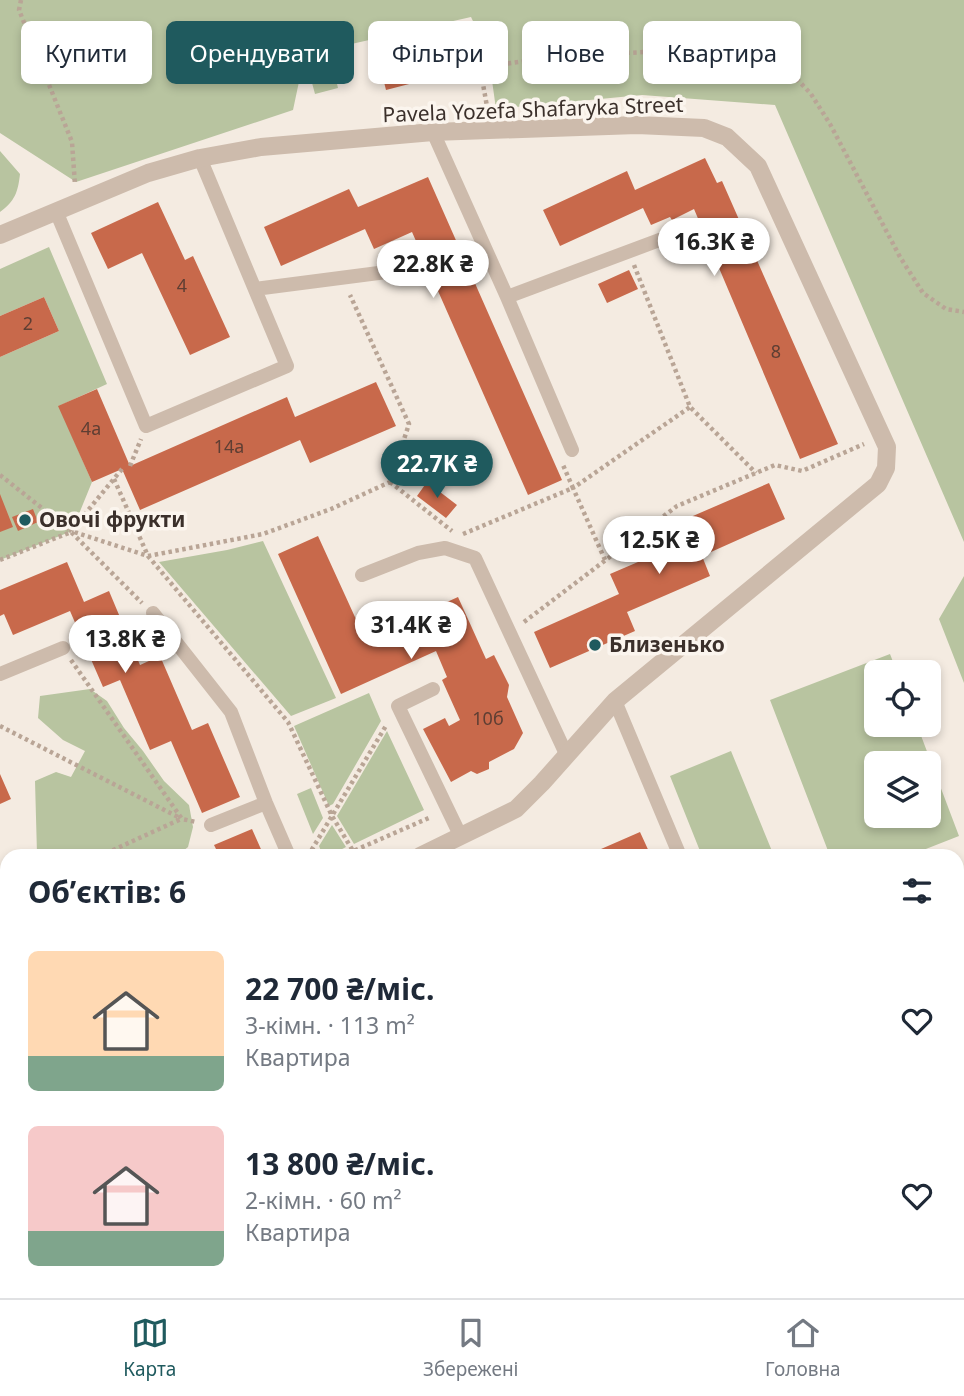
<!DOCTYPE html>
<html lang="uk">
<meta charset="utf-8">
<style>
body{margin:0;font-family:"Noto Sans",sans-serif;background:#f2f2f3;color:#1f2937;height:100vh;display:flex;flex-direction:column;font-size:26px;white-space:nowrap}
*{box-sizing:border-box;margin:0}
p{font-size:23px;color:#747a83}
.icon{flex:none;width:38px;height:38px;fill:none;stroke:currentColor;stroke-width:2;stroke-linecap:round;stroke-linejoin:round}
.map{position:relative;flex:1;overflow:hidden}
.panel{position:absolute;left:0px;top:849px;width:964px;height:450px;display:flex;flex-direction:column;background:#fff;border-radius:21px 21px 0 0;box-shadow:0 4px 10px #0003}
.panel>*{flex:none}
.hud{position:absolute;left:21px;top:21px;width:922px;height:63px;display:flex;gap:14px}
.tools{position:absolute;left:864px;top:660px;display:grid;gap:14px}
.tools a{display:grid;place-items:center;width:77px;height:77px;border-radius:10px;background:#fff;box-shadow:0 4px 10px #0003;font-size:35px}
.price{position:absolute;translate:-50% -60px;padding:0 16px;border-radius:24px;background:#fff;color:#222;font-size:23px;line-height:46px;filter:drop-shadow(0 2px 4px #0008)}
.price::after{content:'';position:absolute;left:50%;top:42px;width:21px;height:16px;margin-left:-10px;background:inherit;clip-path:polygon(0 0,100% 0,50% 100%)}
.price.on{background:#1f5a5e;color:#fff}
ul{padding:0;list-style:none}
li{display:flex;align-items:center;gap:21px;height:175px;padding:0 28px}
li span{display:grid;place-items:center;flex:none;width:196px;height:140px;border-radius:10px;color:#555}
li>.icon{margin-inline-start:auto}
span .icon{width:84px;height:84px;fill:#fffc;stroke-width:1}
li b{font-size:30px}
h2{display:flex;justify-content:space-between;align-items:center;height:84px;padding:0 28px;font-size:30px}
.pill{padding:0 24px;border-radius:10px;background:#fff;box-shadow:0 4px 10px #0003;font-size:24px;line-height:63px}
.pill.on{background:#1f5a5e;color:#fff}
.menu{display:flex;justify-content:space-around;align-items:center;height:98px;border-top:2px solid #e0e1e3;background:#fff;font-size:19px;color:#747a83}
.menu a{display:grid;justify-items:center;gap:4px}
.menu .on{color:#1f5a5e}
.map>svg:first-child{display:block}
.green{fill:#b8c4a0;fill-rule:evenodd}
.building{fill:#c8694b}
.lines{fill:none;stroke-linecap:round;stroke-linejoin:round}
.path{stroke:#b9a596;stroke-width:4.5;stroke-dasharray:3.5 3.5;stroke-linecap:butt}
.lane{stroke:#cdbbac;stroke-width:14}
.street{stroke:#cdbbac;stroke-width:18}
.poi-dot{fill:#1f5a5e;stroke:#fbf5ee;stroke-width:2.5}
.labels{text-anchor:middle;stroke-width:7;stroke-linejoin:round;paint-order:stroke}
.number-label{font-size:18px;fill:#5e3e33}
.street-label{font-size:21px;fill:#3b302b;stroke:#fbf5ee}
.poi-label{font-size:21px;font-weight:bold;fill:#3b302b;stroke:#fbf5ee;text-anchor:start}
</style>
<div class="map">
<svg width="964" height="1298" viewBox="0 0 964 1298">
<rect width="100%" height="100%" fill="#f4ebe1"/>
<path class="green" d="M0 0H964V542L775 105 642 95 496 109 488 52 471 17 347 45 304 58 293 110 76 182 0 133Z
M332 63 338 88 315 94 308 68Z
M0 151 20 174C18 192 15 201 0 212Z
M49 247 107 384 59 406 92 482 72 531 0 560V357L59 331 44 297 0 316V269Z
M263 541 336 698 291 716 159 562 227 550Z
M964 576V683L939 619Z
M890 654 897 672H877V724L917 725 959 836 908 856H830L770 700ZM877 763H929V816H877Z
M90 689 107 701 124 728 143 751 164 781 189 805 193 827 188 847 177 856H32L37 854 35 781 56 772 71 777 85 751 63 740 38 718 40 696Z
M369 693 381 721 333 804 329 806 294 726Z
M387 731 424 810 354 844 337 816Z
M731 751 774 856H702L670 776Z
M311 788 323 818 313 834 297 794Z
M332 825 346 847 329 856H323L319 846Z
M964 944V1298H380L388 1292H957V947Z
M0 1115 7 1118V1292H77L76 1298H0Z
M113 1292H194L197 1298H114Z"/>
<path class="building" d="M459 25 471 68 386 90 375 46Z
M705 158 717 183 722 181 838 444 800 459 694 209 672 220 670 217 651 225 643 208 560 246 543 210 627 171 635 190Z
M428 177 562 480 528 495 412 232 374 249 365 229 281 266 264 227 349 189 358 207Z
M158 202 185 260 193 256 230 337 190 355 142 253 108 269 91 233Z
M629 270 638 289 607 303 598 284Z
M44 297 59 331 0 357V316Z
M376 382 396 426 310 463 300 440 140 510 122 469 92 482 58 406 97 389 130 466 287 397 295 417Z
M427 482 457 505 446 518 417 496Z
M769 483 785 519 702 556 710 576 627 612 635 631 550 668 534 632 619 594 610 574 694 538 686 519Z
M0 494 13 527 0 532Z
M33 509 38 522 18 531 12 517Z
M318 536 365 639 458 597 486 659 494 655 509 685 507 697 523 733 514 749 489 762V769L477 774 471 771 451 782 423 729 445 718 449 726 460 720 442 680 447 677 436 651 341 694 278 554Z
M67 562 84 602 109 591 140 665 160 656 192 730 208 723 240 797 202 813 171 741 150 750 120 680 103 687 70 611 13 635 4 614 0 616V590Z
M0 774 11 799 0 804Z
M252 829 264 856H212L218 853 214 845Z
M640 832 651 856H585Z
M7 923V969L0 972V926Z
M303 1292H328L313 1298H306Z"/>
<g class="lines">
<path class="path" d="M21 0 19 10 72 142 75 185
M476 45 488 112
M480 67 565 56 646 52 697 55 772 65 795 77 811 94 830 124 900 257 923 293 946 309 964 312
M634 265 690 407 756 473
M130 466 141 439
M122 469 71 531 148 556 288 722 332 816 356 856
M0 475 71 531
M114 479 148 556 263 534 331 509 390 482 409 424 350 295
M390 482 452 531
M463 534 573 488 563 465
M0 560 71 532 142 603
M605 560 573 488 690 407
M524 622 677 506 775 465 802 471 864 444
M71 660 182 819 196 822
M0 726 180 818
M100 856 181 819
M308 856 387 724
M342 856 431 817
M0 900 7 897
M0 1193 3 1196 7 1194
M179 1292 182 1298
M665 1292 673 1298
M358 1298 373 1292
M382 1298 385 1292"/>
<path class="lane" d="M433 132 507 297 572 450
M56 211 146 426 287 366 200 158
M255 289 394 271
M507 297 678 233
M362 575 418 553 445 548 475 558 567 756
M153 613 231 712 266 803 289 856
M0 674 63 648
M433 689 398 706 461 837
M615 701 680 856
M211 825 266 803
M0 1032 7 1030
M0 1070 7 1081"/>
<path class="street" d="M0 235 148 173 200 158 261 147 433 132 637 125 704 128 727 137 758 166 887 447 886 468 878 484 615 701 542 783 516 809 420 856
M957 1211 964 1204
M97 1292V1298
M815 1298 838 1292"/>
</g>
<g class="poi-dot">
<circle cx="25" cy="520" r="7"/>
<circle cx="595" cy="645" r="7"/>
</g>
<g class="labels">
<g class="number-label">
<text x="182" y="292">4</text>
<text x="28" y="330">2</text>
<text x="776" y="358">8</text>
<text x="91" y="435">4а</text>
<text x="229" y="453">14а</text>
<text x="488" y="725">10б</text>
</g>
<g class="street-label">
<text transform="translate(533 110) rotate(-2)" y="7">Pavela Yozefa Shafaryka Street</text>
</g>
<g class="poi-label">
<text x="39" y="527">Овочі фрукти</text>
<text x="609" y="652">Близенько</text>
</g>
</g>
</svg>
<div class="tools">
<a><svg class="icon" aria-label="locate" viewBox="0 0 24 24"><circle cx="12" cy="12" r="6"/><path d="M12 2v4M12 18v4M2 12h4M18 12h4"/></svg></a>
<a><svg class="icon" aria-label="layers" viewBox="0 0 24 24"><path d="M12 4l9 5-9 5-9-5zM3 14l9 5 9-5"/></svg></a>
</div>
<b class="price" style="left:714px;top:278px">16.3K ₴</b>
<b class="price" style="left:433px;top:300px">22.8K ₴</b>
<b class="price on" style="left:437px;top:500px">22.7K ₴</b>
<b class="price" style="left:659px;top:576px">12.5K ₴</b>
<b class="price" style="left:411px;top:661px">31.4K ₴</b>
<b class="price" style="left:125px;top:675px">13.8K ₴</b>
<div class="hud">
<a class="pill">Купити</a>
<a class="pill on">Орендувати</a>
<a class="pill">Фільтри</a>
<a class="pill">Нове</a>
<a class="pill">Квартира</a>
</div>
<section class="panel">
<h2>Об’єктів: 6<svg class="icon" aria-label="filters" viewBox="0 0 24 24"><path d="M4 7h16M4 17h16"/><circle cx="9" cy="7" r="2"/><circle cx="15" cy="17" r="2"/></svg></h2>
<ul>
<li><span style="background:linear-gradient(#ffd9b3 75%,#7fa58c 0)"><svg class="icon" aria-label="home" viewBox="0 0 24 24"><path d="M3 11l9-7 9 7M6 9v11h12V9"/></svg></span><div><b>22 700 ₴/міс.</b><p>3-кімн. · 113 m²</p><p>Квартира</p></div><svg class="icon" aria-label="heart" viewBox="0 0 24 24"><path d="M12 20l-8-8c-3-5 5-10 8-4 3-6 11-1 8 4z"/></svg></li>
<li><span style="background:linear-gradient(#f6c9c9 75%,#7fa58c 0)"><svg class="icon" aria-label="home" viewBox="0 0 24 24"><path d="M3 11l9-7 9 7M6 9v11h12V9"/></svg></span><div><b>13 800 ₴/міс.</b><p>2-кімн. · 60 m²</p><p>Квартира</p></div><svg class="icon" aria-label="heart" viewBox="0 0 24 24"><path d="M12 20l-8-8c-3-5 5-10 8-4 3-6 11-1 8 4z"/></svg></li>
</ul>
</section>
</div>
<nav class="menu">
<a class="on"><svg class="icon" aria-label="map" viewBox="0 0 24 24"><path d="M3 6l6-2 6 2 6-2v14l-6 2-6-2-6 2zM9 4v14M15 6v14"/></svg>Карта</a>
<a><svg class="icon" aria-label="saved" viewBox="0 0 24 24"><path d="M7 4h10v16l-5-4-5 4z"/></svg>Збережені</a>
<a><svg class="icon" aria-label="home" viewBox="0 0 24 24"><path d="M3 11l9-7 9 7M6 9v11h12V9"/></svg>Головна</a>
</nav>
